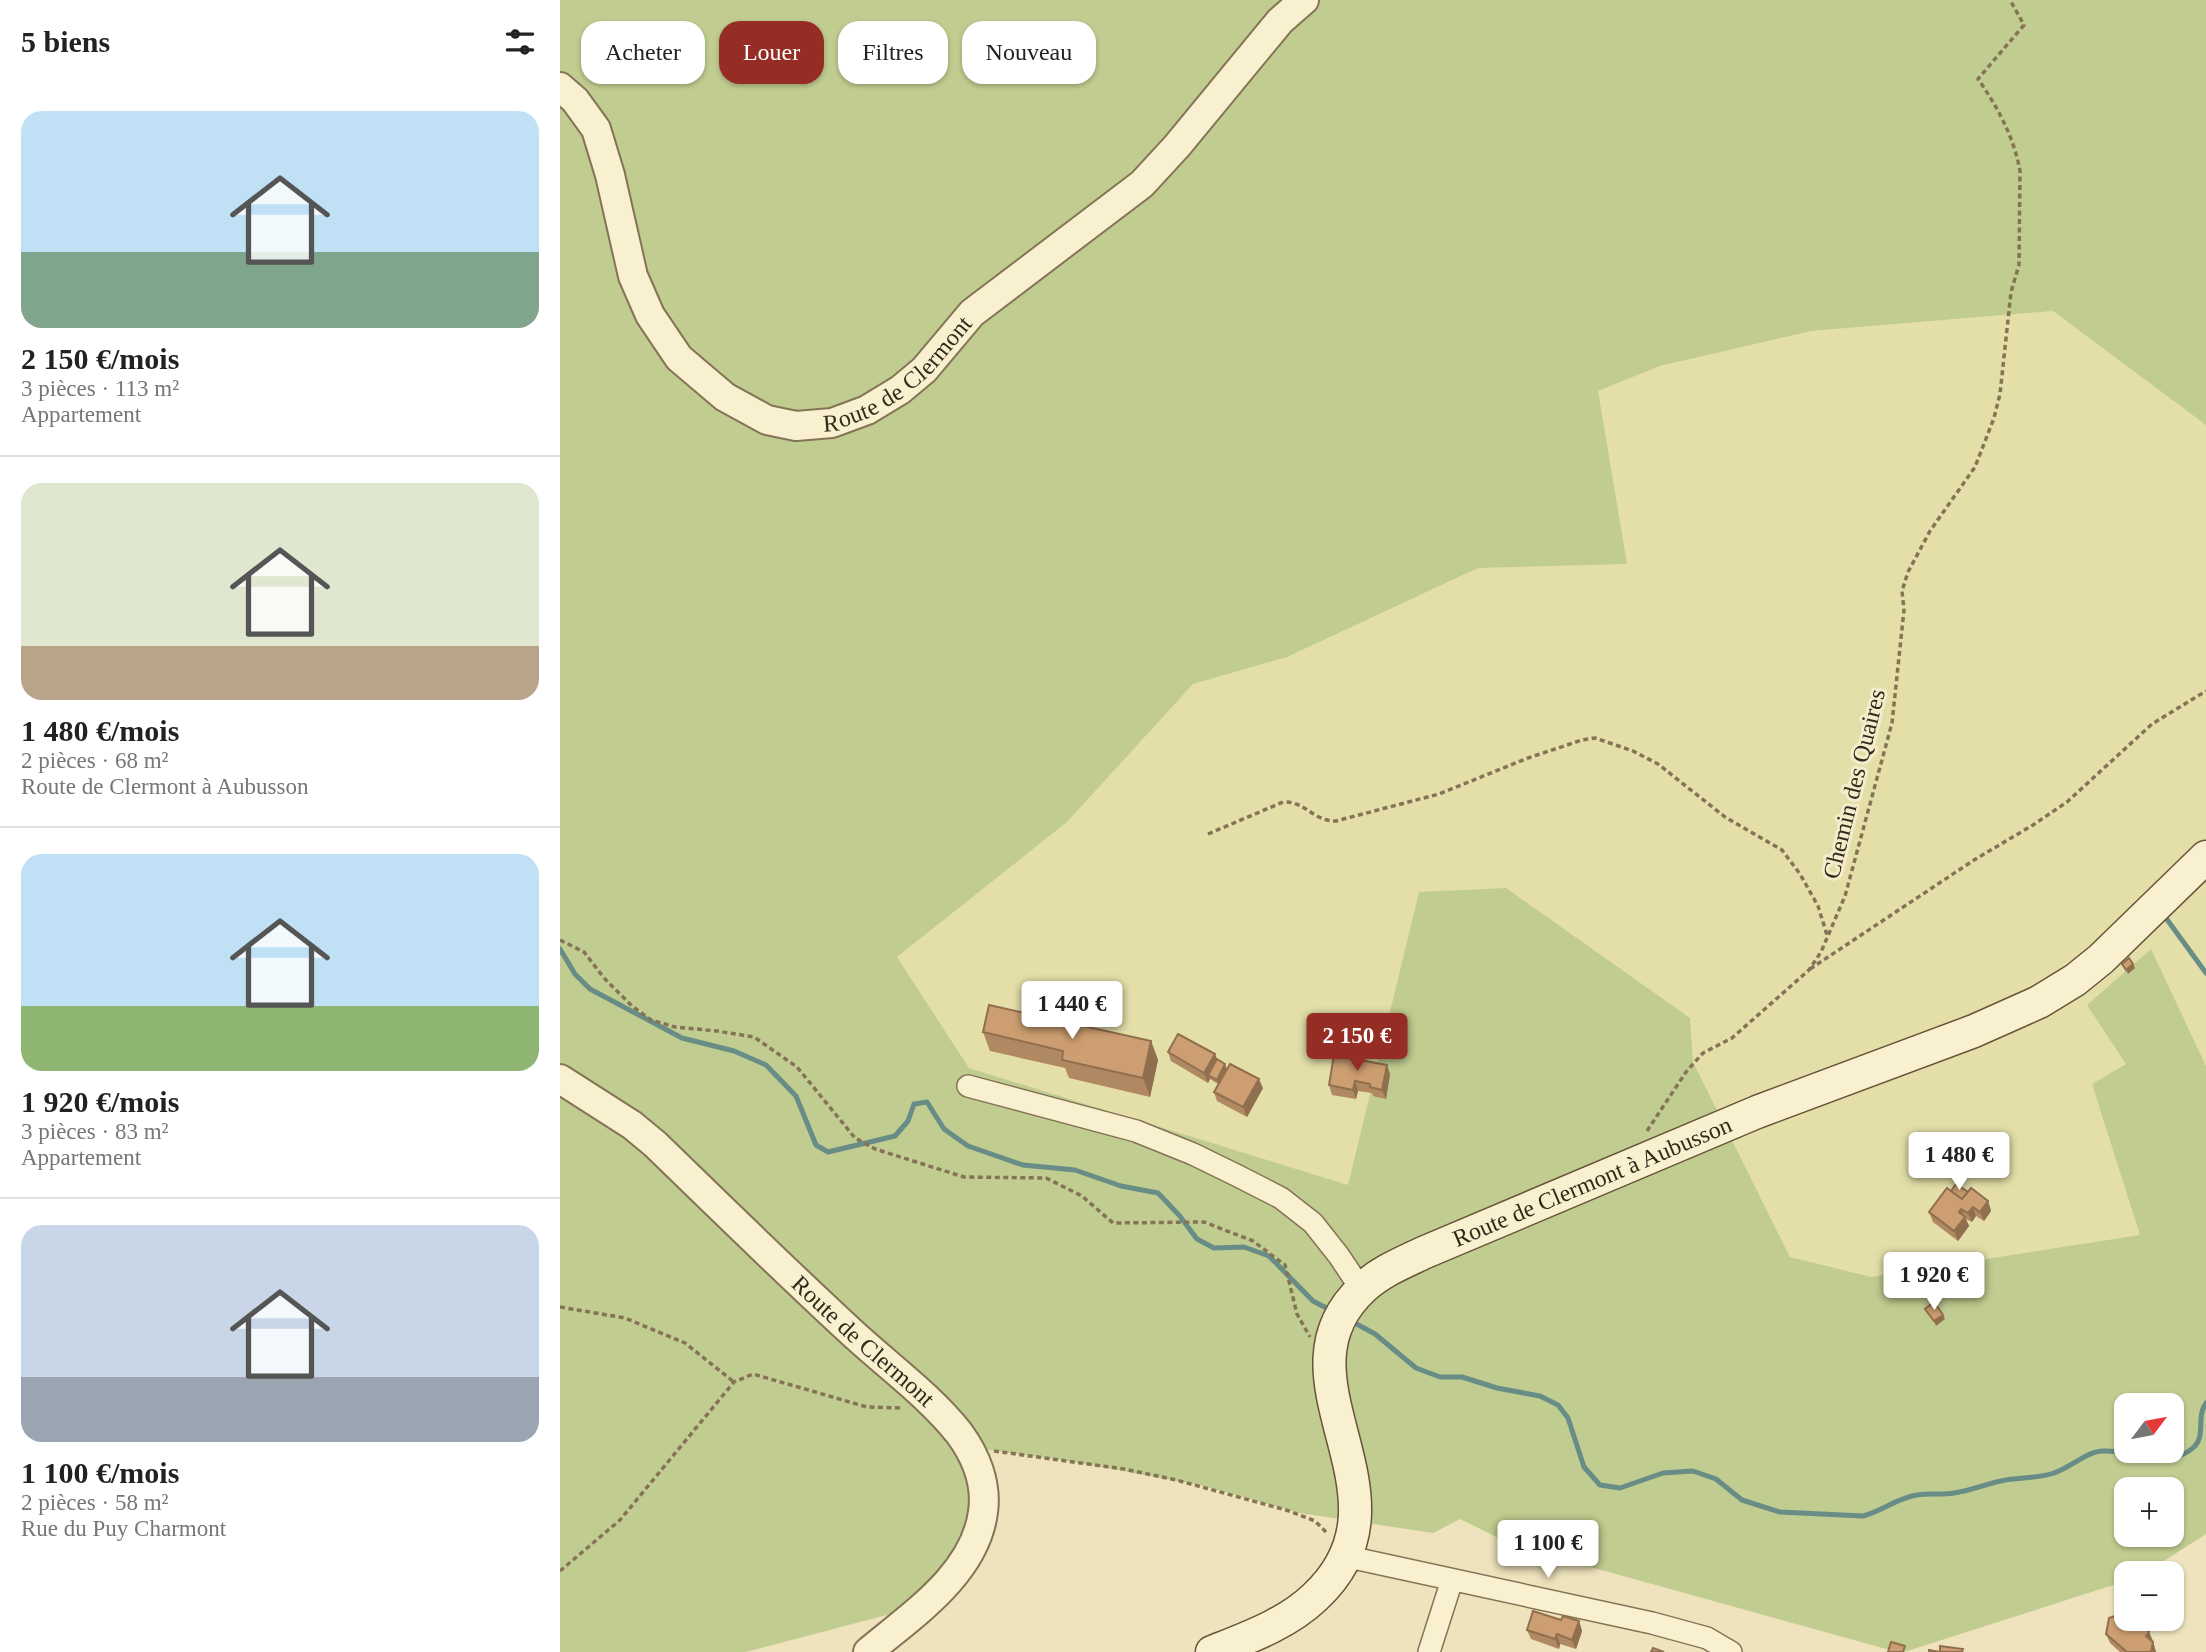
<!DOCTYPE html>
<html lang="fr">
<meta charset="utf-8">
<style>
body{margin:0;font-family:Georgia,serif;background:#f6f6f6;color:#222;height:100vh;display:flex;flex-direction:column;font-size:26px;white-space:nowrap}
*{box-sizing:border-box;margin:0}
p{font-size:23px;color:#767676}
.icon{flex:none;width:38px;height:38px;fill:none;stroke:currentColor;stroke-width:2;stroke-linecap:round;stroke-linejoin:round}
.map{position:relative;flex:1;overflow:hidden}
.panel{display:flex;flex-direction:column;background:#fff;width:560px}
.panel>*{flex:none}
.banner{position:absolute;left:21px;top:21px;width:665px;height:63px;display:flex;gap:14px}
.needle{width:46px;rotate:58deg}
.buttons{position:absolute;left:1554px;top:1393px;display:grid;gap:14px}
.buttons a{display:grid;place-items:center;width:70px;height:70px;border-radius:14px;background:#fff;box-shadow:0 2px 5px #0004;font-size:35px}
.price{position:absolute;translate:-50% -60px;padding:0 16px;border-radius:7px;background:#fff;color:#222;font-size:23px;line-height:46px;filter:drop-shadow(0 2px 4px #0008)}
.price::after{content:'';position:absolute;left:50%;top:42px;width:21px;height:16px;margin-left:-10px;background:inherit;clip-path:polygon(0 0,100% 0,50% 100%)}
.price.selected{background:#952d25;color:#fff}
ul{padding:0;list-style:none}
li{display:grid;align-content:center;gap:14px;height:371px;padding:0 21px}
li+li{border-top:2px solid #e0e0e0}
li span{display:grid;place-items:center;height:217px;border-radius:21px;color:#555}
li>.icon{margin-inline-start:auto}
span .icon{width:126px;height:126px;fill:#fffc;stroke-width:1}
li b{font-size:30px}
h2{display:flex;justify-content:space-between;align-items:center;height:84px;padding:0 21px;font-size:30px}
.pill{padding:0 24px;border-radius:21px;background:#fff;box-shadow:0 2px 5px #0004;font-size:24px;line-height:63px}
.pill.selected{background:#952d25;color:#fff}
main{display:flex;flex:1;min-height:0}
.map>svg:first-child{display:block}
.farmland{fill:#e4dfa9}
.green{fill:#c0cc90;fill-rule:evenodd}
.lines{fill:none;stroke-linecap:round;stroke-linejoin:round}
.stream{stroke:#688c86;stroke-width:5}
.minor-casing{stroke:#857356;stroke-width:24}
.tertiary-casing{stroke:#857356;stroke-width:32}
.secondary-casing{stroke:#675439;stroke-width:35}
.path{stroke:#857356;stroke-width:3.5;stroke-dasharray:5 3.5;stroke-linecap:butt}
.minor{stroke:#f9f0cf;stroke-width:21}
.tertiary{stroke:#f9f0cf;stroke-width:28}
.secondary{stroke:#f9f0cf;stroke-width:32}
.wall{fill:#b08861}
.shaded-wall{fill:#906f4f}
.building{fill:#cd9e71;stroke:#906f4f;stroke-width:2}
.labels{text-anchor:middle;stroke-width:6;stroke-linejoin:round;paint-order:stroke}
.street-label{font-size:24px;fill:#34291b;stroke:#f5eccc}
</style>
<main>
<section class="panel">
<h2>5 biens<svg class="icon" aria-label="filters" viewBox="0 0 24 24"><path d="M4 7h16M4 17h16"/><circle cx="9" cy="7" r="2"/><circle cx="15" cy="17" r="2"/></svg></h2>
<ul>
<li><span style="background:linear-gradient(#bfe0f5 65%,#7fa58c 0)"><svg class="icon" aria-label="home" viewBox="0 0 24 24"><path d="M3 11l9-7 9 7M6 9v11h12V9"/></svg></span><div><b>2 150 €/mois</b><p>3 pièces · 113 m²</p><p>Appartement</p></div></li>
<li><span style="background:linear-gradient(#dfe7d0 75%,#b9a48a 0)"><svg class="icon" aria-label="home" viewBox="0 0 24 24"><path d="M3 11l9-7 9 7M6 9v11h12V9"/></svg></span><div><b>1 480 €/mois</b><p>2 pièces · 68 m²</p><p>Route de Clermont à Aubusson</p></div></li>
<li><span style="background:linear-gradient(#bfe0f5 70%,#8fb573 0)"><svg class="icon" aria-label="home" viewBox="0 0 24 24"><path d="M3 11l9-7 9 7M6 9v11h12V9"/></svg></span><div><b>1 920 €/mois</b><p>3 pièces · 83 m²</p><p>Appartement</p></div></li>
<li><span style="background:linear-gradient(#c9d6e8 70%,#9aa5b1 0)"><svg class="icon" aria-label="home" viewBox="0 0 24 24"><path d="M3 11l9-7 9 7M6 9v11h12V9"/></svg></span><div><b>1 100 €/mois</b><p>2 pièces · 58 m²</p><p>Rue du Puy Charmont</p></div></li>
</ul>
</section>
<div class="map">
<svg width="1646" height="1652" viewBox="0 0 1646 1652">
<rect width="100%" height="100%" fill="#eee3bc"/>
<path class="farmland" d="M1493 311 1646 425V1066L1591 949 1566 1064 1532 1084 1581 1235 1311 1277 1230 1258 1133 1062 1130 1017 859 892 788 1185 409 1068 337 957 507 822 633 684 727 657 918 568 1067 564 1037 391 1100 366 1251 331Z"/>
<path class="green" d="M0 0H1646V425L1493 311 1251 331 1100 366 1038 391 1067 564 918 568 727 657 633 684 507 822 337 957 409 1068 788 1185 859 892 946 888 1130 1018 1133 1062 1230 1257 1311 1277 1580 1235 1532 1084 1566 1064 1527 1005 1591 949 1646 1066V1534L1585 1573H1566V1581L1344 1652H1337L955 1546 900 1519 873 1533 740 1513 644 1486 508 1461 407 1447 425 1512 357 1607 186 1652H0ZM1566 1405H1612V1451H1566ZM1566 1489H1612V1535H1566Z"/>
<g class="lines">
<path class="stream" d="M1603 914 1646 973
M0 949 15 974 30 989 122 1038 174 1051 206 1065 236 1096 256 1145 268 1152 335 1136 348 1121 354 1104 367 1102 384 1129 408 1146 463 1165 515 1170 561 1186 598 1193 619 1215 637 1239 654 1248 684 1247 709 1256 753 1301 772 1311
M793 1322 815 1334 856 1368 880 1377H902L937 1388 980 1396 998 1405 1008 1418 1024 1467 1040 1485 1060 1488 1103 1473 1133 1471 1156 1479 1182 1500 1220 1512 1303 1516C1322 1511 1337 1498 1357 1495 1369 1493 1382 1495 1394 1493 1411 1491 1425 1484 1441 1481 1458 1477 1477 1479 1494 1473 1510 1468 1526 1452 1542 1451 1573 1449 1608 1471 1634 1447 1646 1436 1636 1416 1646 1403"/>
<defs>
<path id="minor" d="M408 1086 576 1131 633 1154 678 1176 721 1198 753 1223 779 1256 801 1289
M784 1556 1092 1623 1147 1638 1171 1652
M869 1652 892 1580"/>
<g id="tertiary">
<path id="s1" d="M0 87 15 100 36 129 50 175 73 276 90 315 119 358 165 397 207 420 236 426 272 423 307 410 340 390 364 370 412 313 582 184 617 146 720 21 744 0"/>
<path id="s2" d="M0 1079 72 1125 95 1144C159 1206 222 1268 287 1328 324 1363 368 1394 399 1433 416 1456 427 1484 423 1512 415 1574 352 1615 308 1652"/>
</g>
<g id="secondary">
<path id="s3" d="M652 1652C687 1638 727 1624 755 1597 864 1496 705 1379 803 1288 820 1272 842 1263 863 1253L1197 1112 1414 1031 1479 1002 1515 980 1541 959 1646 857"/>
</g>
</defs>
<use href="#minor" class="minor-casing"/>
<use href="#tertiary" class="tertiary-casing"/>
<use href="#secondary" class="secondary-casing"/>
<path class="path" d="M648 834 723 802C746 801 752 821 776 821L879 794 968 758 1022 740 1035 738 1073 751 1098 764 1165 817 1222 850 1240 874 1258 906 1267 935
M0 940 24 952 44 978 72 1006 91 1020 115 1027 157 1031 194 1037 237 1067 295 1138 315 1149 404 1177 486 1178 522 1196 553 1223 644 1222 693 1241 725 1265 737 1314 750 1337
M1250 969 1414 860 1473 825 1507 802 1592 724 1646 691
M1087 1131 1126 1072 1143 1053 1172 1038 1249 970 1261 952 1285 896 1332 723 1344 610 1342 591 1348 572 1370 531 1415 467 1434 418 1440 394 1451 292 1459 265 1460 171C1454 137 1437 106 1418 79L1464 25 1450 0
M0 1307 65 1318 125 1343 174 1382
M434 1451 564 1469 616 1480 726 1510 755 1521 766 1532
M0 1571 60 1520 174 1382 193 1374 307 1407 343 1408"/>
<use href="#minor" class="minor"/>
<use href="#tertiary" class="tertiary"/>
<use href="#secondary" class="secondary"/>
</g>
<path class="wall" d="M423 1032 591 1041 598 1060 590 1097 509 1078 505 1068 430 1051Z
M608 1052 655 1054 657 1059 658 1084 650 1079 648 1083 611 1061Z
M830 1074 826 1099 813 1096 812 1093 798 1091 796 1099 772 1095 769 1085Z
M703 1088 687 1117 657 1101 654 1092Z
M1391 1191 1408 1192 1428 1201 1431 1211 1424 1221 1416 1216 1412 1222 1406 1219 1409 1226 1398 1241 1373 1222 1369 1212Z
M1001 1620 1019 1621 1022 1631 1016 1649 1000 1644 999 1649 971 1639 967 1630Z
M1546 1634 1593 1641 1596 1652H1560L1550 1643Z"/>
<path class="shaded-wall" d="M1573 964 1575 968 1568 974 1566 970Z
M591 1041 598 1060 590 1097 583 1078Z
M655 1054 658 1063 648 1075 650 1079 648 1083 644 1073Z
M665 1064 667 1069 658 1084 657 1080Z
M827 1065 830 1074 826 1099 822 1090Z
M699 1079 703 1088 687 1117 683 1107Z
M795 1081 798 1091 796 1099 793 1090Z
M1428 1201 1431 1211 1424 1221 1420 1212Z
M1413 1207 1416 1216 1412 1222 1408 1213Z
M1401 1209 1409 1226 1398 1241 1394 1231 1399 1212Z
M1383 1315 1385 1319 1376 1326 1374 1321Z
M1019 1621 1022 1631 1016 1649 1012 1640Z
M1589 1632 1593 1641 1589 1645 1586 1636Z
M997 1634 1000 1644 999 1649 995 1639Z
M1593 1642 1596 1652H1591Z"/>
<path class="building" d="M1569 958 1573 964 1566 970 1562 964Z
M429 1005 591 1041 583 1078 502 1060 503 1051 423 1032Z
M618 1034 655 1054 644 1073 608 1052Z
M774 1055 827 1065 822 1090 810 1087V1084L795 1081 793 1090 769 1085Z
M657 1059 665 1064 657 1080 648 1075Z
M670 1064 699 1079 683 1107 654 1092Z
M1396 1184 1408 1192 1402 1199 1391 1191Z
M1387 1188 1402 1199 1411 1188 1428 1201 1420 1212 1413 1207 1408 1213 1401 1209 1399 1212 1405 1217 1394 1231 1369 1212Z
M1374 1302 1383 1315 1374 1321 1365 1309Z
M973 1611 1001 1620 1003 1616 1019 1621 1012 1640 997 1634 995 1639 967 1630Z
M1561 1614 1566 1619H1574L1589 1632 1586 1636 1593 1642 1591 1652H1567L1546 1634 1549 1618Z
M1331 1642 1345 1646 1343 1652H1328Z
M1380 1646 1403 1649 1402 1652H1369V1650L1380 1652Z
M1093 1648 1104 1652H1091Z"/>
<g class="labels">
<g class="street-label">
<text dy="8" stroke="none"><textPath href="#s1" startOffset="558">Route de Clermont</textPath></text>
<text transform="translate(1294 784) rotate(-76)" y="8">Chemin des Quaires</text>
<text dy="8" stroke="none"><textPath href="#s3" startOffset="704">Route de Clermont à Aubusson</textPath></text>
<text dy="8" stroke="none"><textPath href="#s2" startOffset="402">Route de Clermont</textPath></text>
</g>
</g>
</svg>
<div class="buttons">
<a><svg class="needle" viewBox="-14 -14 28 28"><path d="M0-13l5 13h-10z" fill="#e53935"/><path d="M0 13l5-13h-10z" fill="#767676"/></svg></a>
<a>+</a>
<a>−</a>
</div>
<b class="price" style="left:512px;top:1041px">1 440 €</b>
<b class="price selected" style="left:797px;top:1073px">2 150 €</b>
<b class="price" style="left:1399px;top:1192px">1 480 €</b>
<b class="price" style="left:1374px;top:1312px">1 920 €</b>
<b class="price" style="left:988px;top:1580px">1 100 €</b>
<div class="banner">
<a class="pill">Acheter</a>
<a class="pill selected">Louer</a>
<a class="pill">Filtres</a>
<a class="pill">Nouveau</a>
</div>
</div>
</main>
